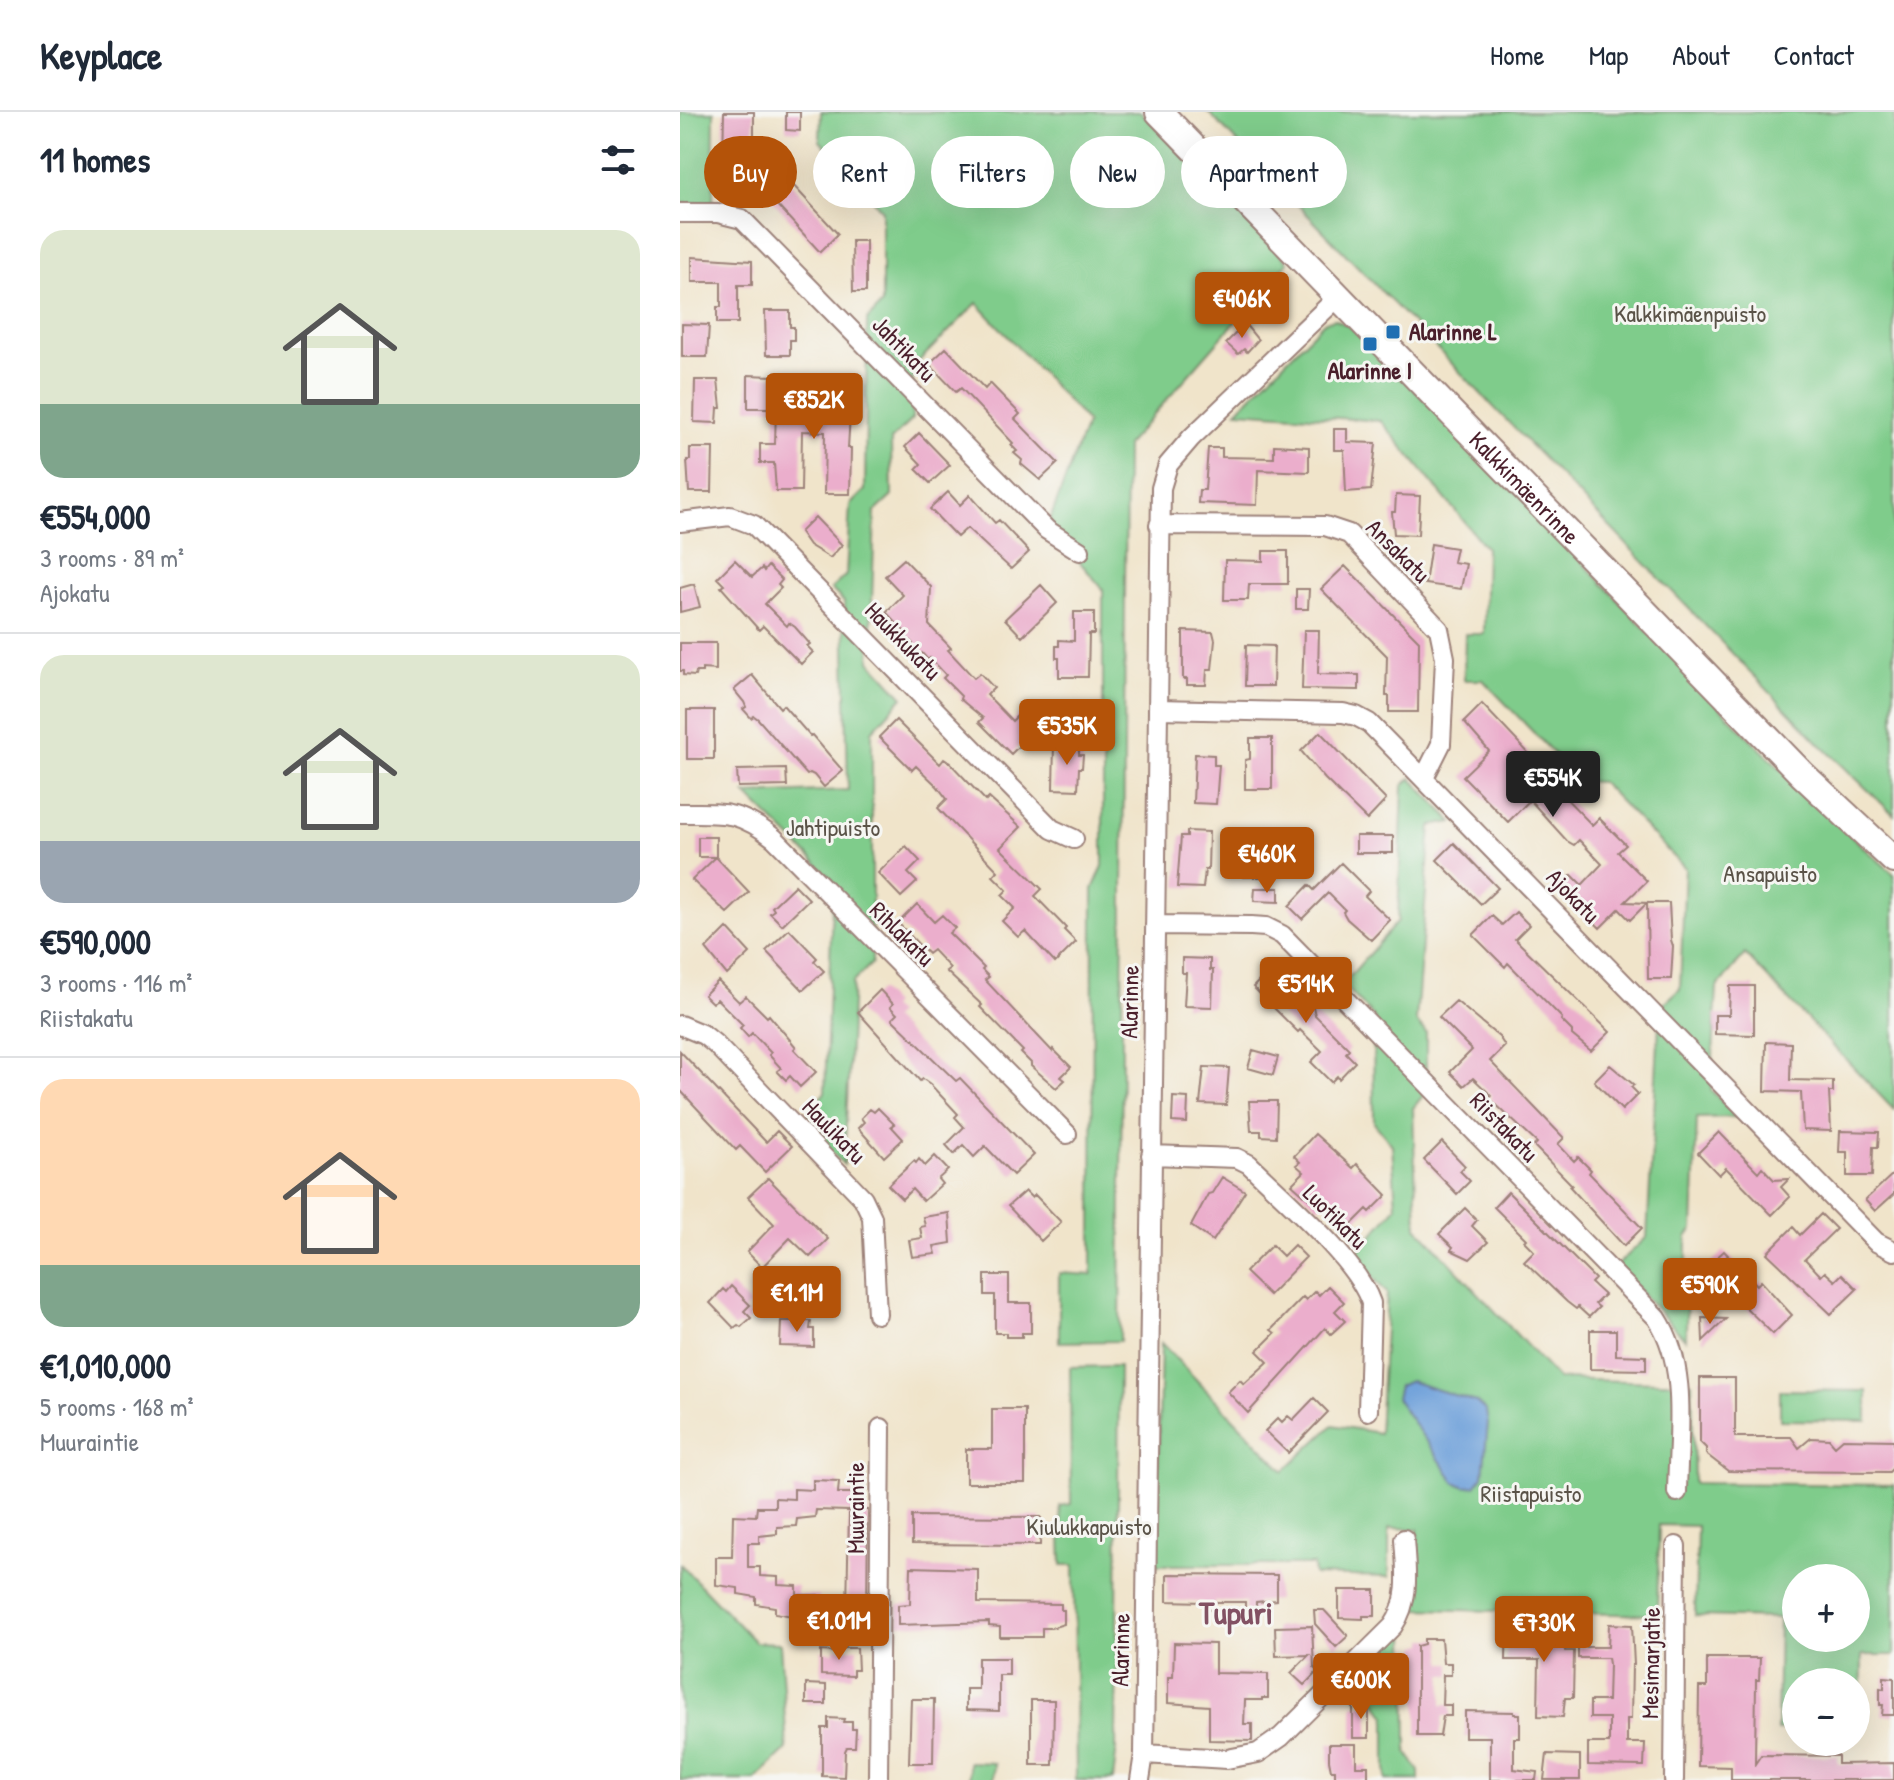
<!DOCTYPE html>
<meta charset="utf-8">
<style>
body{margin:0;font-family:"Patrick Hand",sans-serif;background:#f2f2f3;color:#1f2937;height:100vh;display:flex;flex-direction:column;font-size:30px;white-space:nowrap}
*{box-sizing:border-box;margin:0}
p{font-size:26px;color:#747a83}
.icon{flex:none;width:44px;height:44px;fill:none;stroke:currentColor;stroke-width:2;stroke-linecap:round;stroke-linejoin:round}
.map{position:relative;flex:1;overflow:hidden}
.sheet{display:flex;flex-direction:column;background:#fff;width:680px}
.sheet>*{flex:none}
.top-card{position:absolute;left:24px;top:24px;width:760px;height:72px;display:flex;gap:16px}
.fabs{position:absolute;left:1102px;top:1452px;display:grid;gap:16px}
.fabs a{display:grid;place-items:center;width:88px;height:88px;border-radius:50%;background:#fff;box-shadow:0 8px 32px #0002;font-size:40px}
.price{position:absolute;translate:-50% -68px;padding:0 18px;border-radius:8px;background:#b45309;color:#fff;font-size:26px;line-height:52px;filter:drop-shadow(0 2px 4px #0008)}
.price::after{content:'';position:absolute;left:50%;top:48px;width:24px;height:18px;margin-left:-12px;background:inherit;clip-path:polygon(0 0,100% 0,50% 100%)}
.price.selected{background:#222;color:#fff}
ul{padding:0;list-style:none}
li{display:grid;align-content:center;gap:16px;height:424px;padding:0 40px}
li+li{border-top:2px solid #e0e1e3}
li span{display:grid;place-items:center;height:248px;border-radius:24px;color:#555}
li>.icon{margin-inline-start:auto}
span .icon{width:144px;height:144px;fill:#fffc;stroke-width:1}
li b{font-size:34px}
h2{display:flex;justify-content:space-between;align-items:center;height:96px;padding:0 40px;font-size:34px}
.pill{padding:0 28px;border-radius:36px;background:#fff;box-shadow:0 8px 32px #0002;font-size:28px;line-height:72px}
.pill.selected{background:#b45309;color:#fff}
header{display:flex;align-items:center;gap:48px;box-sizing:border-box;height:112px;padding:0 40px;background:#fff;border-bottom:2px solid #e0e1e3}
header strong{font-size:38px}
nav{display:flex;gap:44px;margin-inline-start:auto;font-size:28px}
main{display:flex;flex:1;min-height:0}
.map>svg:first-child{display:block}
.green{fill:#7fcc8b;stroke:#64765b;stroke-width:2;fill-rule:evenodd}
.water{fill:#70a1da;stroke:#5d6082;stroke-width:2}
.building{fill:#ebaecc}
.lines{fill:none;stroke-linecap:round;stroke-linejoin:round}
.street-casing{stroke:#9d827a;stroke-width:22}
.secondary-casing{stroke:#9d827a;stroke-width:30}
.street{stroke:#fff;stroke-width:18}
.secondary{stroke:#fff;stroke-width:26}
.poi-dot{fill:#1f6fb2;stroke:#f6f6f2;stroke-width:3}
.labels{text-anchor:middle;stroke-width:6;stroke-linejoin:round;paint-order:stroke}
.park-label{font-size:24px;fill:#5a5348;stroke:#f6f6f2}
.poi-label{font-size:24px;font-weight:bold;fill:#4a1f2b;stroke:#f6f6f2;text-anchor:start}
.street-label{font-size:24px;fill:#4a1f2b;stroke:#f6f6f2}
.district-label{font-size:32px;font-weight:bold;fill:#825163;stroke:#f6f6f2}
</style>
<header>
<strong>Keyplace</strong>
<nav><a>Home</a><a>Map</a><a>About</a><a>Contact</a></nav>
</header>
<main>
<section class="sheet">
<h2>11 homes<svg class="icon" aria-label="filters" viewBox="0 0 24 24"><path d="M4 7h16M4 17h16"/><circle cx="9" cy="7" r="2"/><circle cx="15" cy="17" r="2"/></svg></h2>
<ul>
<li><span style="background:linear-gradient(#dfe7d0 70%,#7fa58c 0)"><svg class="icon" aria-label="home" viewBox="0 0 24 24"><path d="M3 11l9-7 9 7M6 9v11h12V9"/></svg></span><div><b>€554,000</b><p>3 rooms · 89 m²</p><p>Ajokatu</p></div></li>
<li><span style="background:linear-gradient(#dfe7d0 75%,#9aa5b1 0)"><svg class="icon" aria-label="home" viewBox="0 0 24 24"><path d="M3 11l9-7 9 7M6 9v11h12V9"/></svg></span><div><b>€590,000</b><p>3 rooms · 116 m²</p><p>Riistakatu</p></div></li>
<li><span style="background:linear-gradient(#ffd9b3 75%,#7fa58c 0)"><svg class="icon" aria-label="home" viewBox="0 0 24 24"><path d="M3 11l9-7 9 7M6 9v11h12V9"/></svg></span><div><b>€1,010,000</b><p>5 rooms · 168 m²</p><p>Muuraintie</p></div></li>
</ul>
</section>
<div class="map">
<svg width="1214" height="1668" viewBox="0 0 1214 1668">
<rect width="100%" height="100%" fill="#f6f6f2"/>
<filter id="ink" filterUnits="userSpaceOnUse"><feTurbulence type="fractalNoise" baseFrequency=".0125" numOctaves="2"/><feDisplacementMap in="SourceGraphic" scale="16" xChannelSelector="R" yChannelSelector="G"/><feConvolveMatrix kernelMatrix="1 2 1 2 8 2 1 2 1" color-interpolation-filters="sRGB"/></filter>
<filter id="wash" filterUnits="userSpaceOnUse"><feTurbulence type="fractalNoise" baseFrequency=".006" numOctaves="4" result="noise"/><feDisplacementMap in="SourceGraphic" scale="32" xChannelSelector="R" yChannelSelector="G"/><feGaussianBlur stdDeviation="1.8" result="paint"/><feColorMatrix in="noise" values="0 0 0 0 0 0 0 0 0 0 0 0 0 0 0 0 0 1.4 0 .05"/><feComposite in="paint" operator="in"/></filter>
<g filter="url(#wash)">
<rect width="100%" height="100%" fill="#f0e4ca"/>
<path class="green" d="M0 0H34L33 90 0 92Z
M141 0H461L608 150 446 334 440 1229 379 1230V1161L412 1163 413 777 423 754V477L368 413 407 310 297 191 233 255 232 307 211 328 212 384 195 400 190 549 223 585 192 619V851L173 870 164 1053 122 1009 145 980 153 768 66 682 168 678 164 490 151 477 166 463 170 393 185 378 187 208 202 192V98L140 29Z
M528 0H1214V703L1141 633Z
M655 207 672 216C725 269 779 321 831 375 957 505 1076 643 1214 762V998L1065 842 1037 875 1031 978 1056 1005 1017 1006 1013 1117 1007 1125 1006 1228 936 1154 967 1125 980 895 1000 877 1005 756 921 670 900 669 803 568H784L785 522H804L806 436 701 309 557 299 644 210Z
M731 666 773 710 751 714 736 909 746 921V980L733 996 737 1115 878 1267 1012 1271 1014 1371 1214 1373V1543H1182L1181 1619H1176V1570H1116V1618H1097L1099 1506 1015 1504 1017 1414 979 1413 977 1503 735 1497 738 1417 709 1416V1465L634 1463 633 1453H476L481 1231 604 1359 653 1313 699 1321 707 1181 674 1144 716 1095 712 1033 694 1011 693 904 663 872 718 809 723 674ZM1116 1466H1176V1526H1116Z
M439 1254 436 1642 433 1668H396L394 1453H382L380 1394 391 1392 390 1255Z
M1100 1278 1187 1279V1309L1100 1308Z
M0 1452 75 1530 100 1531 107 1637 75 1668H0Z
M726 1510 727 1640 739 1659V1668H706V1604L677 1564Z
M289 1650 314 1651 313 1668H289Z"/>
<path class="water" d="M730 1269 796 1290 806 1299 808 1311 803 1364 795 1374 785 1375 775 1370 716 1286 719 1274Z"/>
<g id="blocks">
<path class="building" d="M44 0H74V38H70V49H43Z
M106 0H120V19L106 18Z
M101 60 158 122 140 140 83 78Z
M172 129H186V180H173Z
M12 145 72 149V173H58V211H37V195H41V170H12Z
M85 199H110V215H114V228H110V243H86Z
M2 212 29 213 27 245H2Z
M565 212 578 228 567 240 564 237 558 242 546 231Z
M266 236 305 277 310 271 340 302 335 307 378 351 360 368 341 352 342 348 334 341 337 339 331 333 333 331 281 276 276 280 249 252Z
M68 263 94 264 96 296H68Z
M149 267H172L168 336H171L170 382H144L145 320 122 319 121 379H96L94 351H80V332H95L96 296 142 297 143 280H149Z
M15 268H38L41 296H38L37 311 14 310Z
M654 317H667V330L696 331 691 378 666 380 664 338H654Z
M239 321 270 353 250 371 236 357 241 352 225 335Z
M594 333 629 335V360L578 358 577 393 518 391 519 378H525L528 336H542V345L594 346Z
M10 336H33L32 380H9L7 348H10Z
M268 380 280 393 290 383 315 411 319 408 349 440 331 457 287 416 277 425 250 397Z
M716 383 740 384 738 423 714 422 712 400H715Z
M135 405 162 433 150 446 129 433 120 420Z
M751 432 776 436 773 450 786 452 781 477 745 472Z
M583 439H608V472H569L568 488H544L545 448 583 449Z
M224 447 251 475 249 513 271 536 268 538 294 566 300 561 314 576 307 583 332 609 346 595 362 611 331 642 299 610 303 606 280 587 281 584 263 566 266 563 250 546 248 548 242 541 239 543 231 535 233 532 223 522 225 520 206 500 223 483 205 464Z
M55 448 72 465 82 456 84 459 88 454 102 468 98 473 101 476 85 492 107 514 109 511 115 515 130 532 127 534 133 540 121 552 83 514 79 518 41 475 44 473 37 466Z
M665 454 739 529 738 600H709V584H706L707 544 641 477Z
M14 472 20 495 0 500V476Z
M361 473 377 491 342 525 325 507Z
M616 477H629L628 497H616Z
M394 500H414V522H409L408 565H379V546H376V534H379V528L394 529Z
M624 518H639L638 562 679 563V578L622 577Z
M503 519 533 520 535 528 532 557H527L526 573H507V567H503Z
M0 531H36V558L22 557V560H16L15 564 3 563V559H0Z
M566 533 594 534 593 574H565Z
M72 563 100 596 103 593 130 624 132 623 163 659 144 675 134 663 130 661 127 663 78 607 74 604 71 606 63 597 66 595 64 590 54 578Z
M802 592 872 666 869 669 912 713 919 706 946 733 938 740 967 769 945 790 967 791 950 808 939 797 920 816 879 775 892 763 902 773 922 752 899 728 894 733 887 729 850 688 828 710 783 664 809 639 784 610Z
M7 598H34V647H7Z
M216 608 260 652 264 647 270 651 306 689 309 686 341 715 320 736 362 777 355 784 386 816 384 818 396 830 375 851 345 819 338 825 322 809 335 796 322 783 327 778 313 764 318 759 258 696 267 687 257 674 236 654 232 658 199 625Z
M640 620 706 688 687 708 645 667 621 639Z
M570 626H592V677H565V648L570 647Z
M374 632 399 633V643H403L402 656H399L398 678 373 677Z
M515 642 534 643V653H539L536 692 513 691Z
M106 657 107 674 58 675 57 658Z
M507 719 529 720 528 758H525L523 776 497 775 501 724H507Z
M676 724H713V741H676Z
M18 725H36V745H18Z
M563 727 587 728 586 765H563Z
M774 731 818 776 801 792 757 748Z
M226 734 240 749 228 761 237 770 221 785 198 761Z
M36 745 69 780 47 801 12 768Z
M661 751 689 779 685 784 710 808 691 828 667 807 663 800 665 798 648 781 622 807 609 794 629 773 634 778Z
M115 773 129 787 102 813 90 801 94 798 92 795Z
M575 776H599V790L574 789Z
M967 791H989L991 828 993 834 991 867H968Z
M237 792 254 810 262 803 275 816 269 821 304 856 302 858 309 865 305 868 372 939 373 937 391 955 381 965 385 968 376 976 351 954V951L341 941 343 939 300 895 302 893 266 859 270 856 253 838 248 842 218 811Z
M836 800 849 813 835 827 930 920 911 939 892 923V919L881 908 882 906 828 851 825 855 793 823 812 804 822 813Z
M47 816 70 841 47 863 26 837Z
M109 817 137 846 134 849 144 859 123 878 86 839Z
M502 846 530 847V858H533L532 895 504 894 506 861H502Z
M591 857 633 895 635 903 669 937 666 941 675 950 659 967 657 964 651 970 631 950 642 939 620 918 618 920 573 875Z
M38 869 59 890 66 884 87 905 89 903 116 935 114 937 136 960 120 975 110 964 106 968 97 959 101 956 89 943 91 941 72 921 68 925 60 916 63 913 37 887 32 891 24 883Z
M1050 874H1074V923L1035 922V903H1049Z
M200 878 213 892 210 895 217 902 212 907 276 969 280 966 354 1043 333 1063 305 1034 294 1045 283 1033 274 1042 266 1033 284 1015 275 1005 278 1002 250 972 243 967 240 969 178 900Z
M776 889 819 925 825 934 810 949 884 1026 878 1032 894 1049 898 1045 911 1058 909 1061 962 1116 944 1134 890 1075 892 1073 854 1034 857 1031 810 987 811 983 793 966 784 974 770 960 792 938 759 905Z
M1086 930 1111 931 1110 968 1153 969V980H1149L1151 1019 1123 1018 1121 980 1085 979Z
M573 938 598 945 593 963 568 956Z
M0 939 86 1030 97 1019 112 1034 85 1060 60 1034 56 1038 0 978Z
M930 953 954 973 951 975 958 982 942 998 914 969Z
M524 955 549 956 546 993 520 992Z
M493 985 508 986 507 1011 492 1010Z
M569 989H597L596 1025 581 1024V1019H571Z
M198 996 214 1012 211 1014 223 1027 204 1045 178 1016 184 1010 181 1006 190 997 194 1000Z
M1160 1019 1199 1020 1198 1035H1193L1192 1064H1167V1040H1159Z
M1039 1020 1078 1060 1082 1055 1094 1068 1109 1067 1101 1075 1110 1085 1092 1103 1046 1056 1039 1063 1018 1041Z
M635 1022 673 1056 677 1052 707 1083 690 1100 687 1097 669 1115 643 1089 638 1095 612 1072 624 1060 616 1053 620 1050 614 1044Z
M762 1030 785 1054 780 1059 790 1069 777 1082 744 1048Z
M255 1044 268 1058 258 1067 262 1072 243 1089 232 1077 222 1087 208 1073 234 1049 236 1051 239 1047 245 1054Z
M1214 1061V1082L1195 1099 1185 1088Z
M542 1065 565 1079 533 1129 511 1114 528 1082 532 1081Z
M88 1066 148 1127 130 1145 110 1126 82 1155 67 1140 94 1112 68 1085Z
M345 1079 352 1086 355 1083 381 1110 361 1129 328 1094Z
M828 1080 915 1167 911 1171 924 1183 915 1192 919 1195 909 1205 898 1195 896 1197 887 1190 844 1149 854 1139 844 1129 846 1127 814 1095Z
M785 1096 797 1108 792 1114 808 1130 790 1147 771 1138 773 1135 759 1122Z
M269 1101 271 1131 254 1134 256 1142 232 1145 229 1128 242 1126 240 1115 245 1114 243 1105Z
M1141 1102 1156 1117 1125 1147 1141 1164 1145 1160 1155 1169 1162 1162 1177 1177 1151 1202 1087 1141 1113 1115 1120 1123Z
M592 1133 603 1144 614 1133 626 1145 589 1183 565 1160Z
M1044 1139 1077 1173 1081 1169 1112 1203 1093 1222 1056 1186V1191L1028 1164 1029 1163 1024 1157Z
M305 1163H329V1191H351V1221H342V1225H326V1221H315V1183H305Z
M126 1169H148L147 1188H125Z
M51 1174 70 1193 64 1199 71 1206 61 1215 58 1213 54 1216 30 1191 43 1177 46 1180Z
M648 1174 664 1190 655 1199 665 1209 651 1222 645 1216 568 1301 548 1280 560 1268 564 1272 588 1250 577 1239 595 1221 591 1218 623 1185 626 1188 635 1179 639 1183Z
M1022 1206 1046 1207 1023 1229Z
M101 1209H131L130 1217H134V1235L100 1234Z
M910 1218H936V1243L966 1244V1258L910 1257Z
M1020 1266H1055V1325H1111L1119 1336 1131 1326 1149 1327 1155 1334 1163 1327 1214 1328V1355L1209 1360 1048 1359 1026 1342V1336L1020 1330Z
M634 1286 648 1300 608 1341 585 1319 598 1306 602 1310 608 1304 613 1308Z
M312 1297H345V1371H286V1337H312Z
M133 1368 159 1369 158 1381H182V1398H188L187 1496H167L169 1399 136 1398 135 1405 117 1407 116 1414 97 1415V1422L79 1424V1431H68V1455H80V1464L98 1465V1473L117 1474V1483H139L138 1511 113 1510V1504L95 1501V1495L76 1492V1485L58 1482V1476L36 1473V1445H52L53 1403 76 1404 77 1395H95V1386L114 1387V1377L133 1378Z
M232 1404 361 1405 360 1433 232 1432Z
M231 1455 298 1457V1491L381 1492V1498H384V1512L371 1516H362V1525H320V1515L309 1514V1510L218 1513V1493L230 1492Z
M487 1462 597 1463V1488L576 1490V1499H565V1490H535V1498H523V1490L487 1489Z
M659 1478H695V1504H683V1507L659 1506Z
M634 1498H644L668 1524 656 1535 635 1512Z
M827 1507H844V1520L867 1519V1515H882L885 1539H894L893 1586H885L883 1605 858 1604 859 1548H826Z
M929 1512 952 1513 954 1553H952L951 1607H947V1631H965L964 1654 908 1653V1631H929V1606H910V1589H928L929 1552 928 1546H898V1535H928Z
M632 1514 634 1555 638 1559 624 1573 611 1561 629 1543 596 1544 595 1515Z
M744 1527H761L763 1551H771V1563H763L762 1593H771V1604H763L760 1624H737V1534L744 1532Z
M494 1531 535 1532V1561L588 1562V1586H582V1588H565L564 1612H572V1629L529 1628V1594L488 1591V1565H493Z
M154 1536H177L178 1558H173V1564L141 1563V1539L154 1540Z
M298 1546H329V1563H319V1599L286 1598V1577H298Z
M1027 1546H1080L1079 1568H1076L1075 1652 1081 1643 1158 1644V1652L1214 1651V1668H1051V1655L1018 1654 1019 1575H1027Z
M1204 1565 1214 1566V1603H1202L1203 1593H1200V1576L1204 1577Z
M126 1572 146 1573V1592H126Z
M231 1587H254L253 1651H229Z
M351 1588H374L373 1653H351Z
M673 1592H689V1626H673Z
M785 1599 834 1600V1602H840V1626H834V1657L857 1660 856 1668H810V1625H785Z
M148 1606 164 1607 163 1610H172V1617H176L175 1635H167L165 1639 164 1665 142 1664V1616H148Z
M649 1632H676V1654H688V1668H655V1658H651L649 1648Z
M867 1642 900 1643V1668H864Z"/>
</g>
</g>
<g filter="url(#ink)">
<use href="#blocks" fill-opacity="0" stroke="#9d827a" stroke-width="2"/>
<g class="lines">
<defs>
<path id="street" d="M0 101H38L62 107 367 418 400 439
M0 410 50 404 74 413 372 717 394 727
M479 413 645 414 669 422 759 517 765 546 761 632 744 666
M478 597 663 601 676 604 689 611 1196 1130 1214 1139
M0 701C44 701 58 698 94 726L387 1022
M475 813 571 814 586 815 602 823 977 1206C1009 1255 998 1323 997 1380
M0 913 24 923 35 932 183 1086 192 1105 197 1202
M471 1043 557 1046 569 1052C603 1086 677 1148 691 1191L688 1299
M464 1642 547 1647 578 1641 601 1625 713 1514C731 1487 726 1458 724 1427
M198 1668 201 1316
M460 1668 464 1642 481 376 488 353 511 326 658 185
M994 1668 996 1434"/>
<g id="secondary">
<path id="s1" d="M479 0 1122 662 1214 748"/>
</g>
</defs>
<use href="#street" class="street-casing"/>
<use href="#secondary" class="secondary-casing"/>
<use href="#street" class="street"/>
<use href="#secondary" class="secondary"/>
</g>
</g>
<g class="poi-dot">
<rect x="705" y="212" width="16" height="16" rx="4"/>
<rect x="682" y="224" width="16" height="16" rx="4"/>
</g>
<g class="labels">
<g class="park-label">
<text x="1010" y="210">Kalkkimäenpuisto</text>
<text x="153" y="724">Jahtipuisto</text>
<text x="1090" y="770">Ansapuisto</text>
<text x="851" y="1390">Riistapuisto</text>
<text x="409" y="1423">Kiulukkapuisto</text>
</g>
<g class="poi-label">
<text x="729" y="228">Alarinne L</text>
<text x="690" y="267" text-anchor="middle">Alarinne I</text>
</g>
<g class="street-label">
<text transform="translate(224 237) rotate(46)" y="8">Jahtikatu</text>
<text dy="8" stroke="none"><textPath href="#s1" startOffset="524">Kalkkimäenrinne</textPath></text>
<text transform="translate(718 439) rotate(45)" y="8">Ansakatu</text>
<text transform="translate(223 529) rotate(46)" y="8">Haukkukatu</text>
<text transform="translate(893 784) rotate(46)" y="8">Ajokatu</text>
<text transform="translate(222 822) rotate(45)" y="8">Rihlakatu</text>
<text transform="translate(450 890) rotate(-89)" y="8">Alarinne</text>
<text transform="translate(824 1015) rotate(46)" y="8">Riistakatu</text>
<text transform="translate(154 1019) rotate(46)" y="8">Haulikatu</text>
<text transform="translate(655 1105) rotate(45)" y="8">Luotikatu</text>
<text transform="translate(176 1396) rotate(-90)" y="8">Muuraintie</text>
<text transform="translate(441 1538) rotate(-89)" y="8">Alarinne</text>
<text transform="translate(971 1551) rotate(-89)" y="8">Mesimarjatie</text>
</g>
<g class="district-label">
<text x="556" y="1512">Tupuri</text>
</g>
</g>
</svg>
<div class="fabs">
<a>+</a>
<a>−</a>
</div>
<b class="price" style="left:562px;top:228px">€406K</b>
<b class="price" style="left:134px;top:329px">€852K</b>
<b class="price" style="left:387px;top:655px">€535K</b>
<b class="price selected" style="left:873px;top:707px">€554K</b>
<b class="price" style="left:587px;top:783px">€460K</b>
<b class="price" style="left:626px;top:913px">€514K</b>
<b class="price" style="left:1030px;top:1214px">€590K</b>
<b class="price" style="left:117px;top:1222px">€1.1M</b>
<b class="price" style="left:159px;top:1550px">€1.01M</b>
<b class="price" style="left:864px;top:1552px">€730K</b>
<b class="price" style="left:681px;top:1609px">€600K</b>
<div class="top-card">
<a class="pill selected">Buy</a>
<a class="pill">Rent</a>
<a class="pill">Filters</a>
<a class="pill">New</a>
<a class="pill">Apartment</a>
</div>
</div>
</main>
